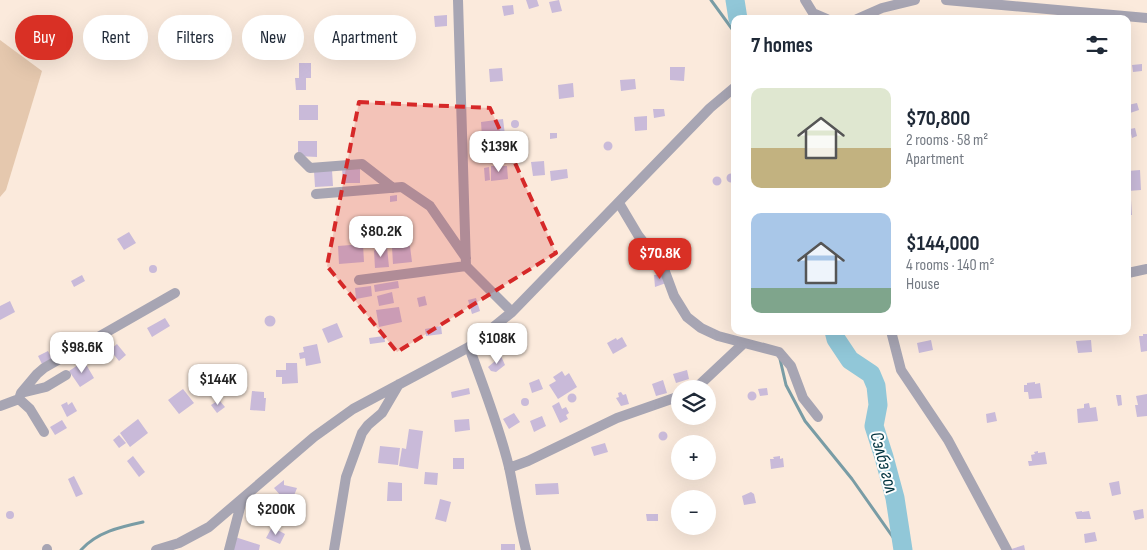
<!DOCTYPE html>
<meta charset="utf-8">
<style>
body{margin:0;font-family:"Sofia Sans Condensed",sans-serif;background:#f2f2f3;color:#1f2937;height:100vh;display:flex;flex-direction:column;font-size:19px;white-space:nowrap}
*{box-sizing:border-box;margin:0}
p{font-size:16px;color:#747a83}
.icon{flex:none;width:28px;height:28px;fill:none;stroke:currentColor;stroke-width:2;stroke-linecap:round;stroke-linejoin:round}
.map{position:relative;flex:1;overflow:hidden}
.side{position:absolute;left:731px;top:15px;width:400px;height:320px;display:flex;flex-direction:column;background:#fff;border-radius:10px;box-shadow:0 5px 20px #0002}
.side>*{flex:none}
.banner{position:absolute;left:15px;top:15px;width:475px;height:45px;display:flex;gap:10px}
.controls{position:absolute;left:671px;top:380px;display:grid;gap:10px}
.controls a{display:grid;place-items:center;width:45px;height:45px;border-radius:50%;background:#fff;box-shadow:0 5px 20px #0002;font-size:25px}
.price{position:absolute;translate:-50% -42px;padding:0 11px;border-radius:10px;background:#fff;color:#222;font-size:16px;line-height:32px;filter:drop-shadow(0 1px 2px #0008)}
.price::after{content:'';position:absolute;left:50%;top:30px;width:15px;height:11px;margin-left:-8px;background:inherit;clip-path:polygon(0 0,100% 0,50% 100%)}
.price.selected{background:#d93025;color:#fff}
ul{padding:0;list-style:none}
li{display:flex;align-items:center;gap:15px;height:125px;padding:0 20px}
li span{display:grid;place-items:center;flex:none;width:140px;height:100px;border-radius:10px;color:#555}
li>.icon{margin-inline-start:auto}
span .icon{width:60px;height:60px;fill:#fffc;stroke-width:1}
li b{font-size:21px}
h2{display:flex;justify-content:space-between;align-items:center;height:60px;padding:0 20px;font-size:21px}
.tag{padding:0 18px;border-radius:22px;background:#fff;box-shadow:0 5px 20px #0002;font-size:18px;line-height:45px}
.tag.selected{background:#d93025;color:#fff}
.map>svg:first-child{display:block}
.green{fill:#e5c8ae}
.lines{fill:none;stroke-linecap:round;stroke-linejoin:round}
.stream{stroke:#799ca5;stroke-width:3}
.river{stroke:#91c7d8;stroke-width:19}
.building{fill:#c9bad9}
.minor{stroke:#a7a5b3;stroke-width:10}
.marked{fill:#d62828;fill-opacity:0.2;stroke:#d62828;stroke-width:4;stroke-dasharray:10 6;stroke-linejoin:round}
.labels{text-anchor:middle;stroke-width:4;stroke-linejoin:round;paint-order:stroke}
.water-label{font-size:19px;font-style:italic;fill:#00333f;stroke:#fff}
</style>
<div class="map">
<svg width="1147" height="550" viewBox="0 0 1147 550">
<rect width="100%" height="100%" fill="#fbeadc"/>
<path class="green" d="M0 40 42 71 6 190 0 197Z"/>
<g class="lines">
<path class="stream" d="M711 0 735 33
M780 359 786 385 805 421 852 479 902 550
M81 550C97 532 120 527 143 522"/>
<path class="river" d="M735 0 738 19
M834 331 836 339 850 360 871 374 876 386 878 405 874 426 884 457 895 498 903 550"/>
</g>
<path class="building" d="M526 0H537L539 6 529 9Z
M559 0 562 11 552 13 549 2Z
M513 5 514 14 504 16 502 6Z
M447 15V26L435 27 434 16Z
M299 63H311V78H306V90H296L295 78H299Z
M1142 64V71L1133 72 1132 65Z
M670 67H685L684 81 670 80Z
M502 68 503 81 490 82 489 69Z
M635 79 636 89 621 91 620 80Z
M573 83 574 97 559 99 558 85Z
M1137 103 1139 110 1130 113 1128 105Z
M299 105H318V120H299Z
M653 109H664L665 116 654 118Z
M647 116V130L635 131 634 117Z
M503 119 505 135 482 138 481 122Z
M511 124a4 4 0 1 1 8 0a4 4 0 1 1-8 0Z
M1135 128 1137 136 1132 138 1130 129Z
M550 133H557V138L550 139Z
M298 141H317V157L298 156Z
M603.5 146a4.5 4.5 0 1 1 9 0a4.5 4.5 0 1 1-9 0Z
M544 161 545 175 533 176 531 162Z
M491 166H507L508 179 491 181Z
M489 167 490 180 485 181 484 168Z
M342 168H360V183H343Z
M567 169 568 178 551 181 550 171Z
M332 170 333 186 315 187 314 171Z
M1140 170 1141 190 1128 191V171Z
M726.5 178a4.5 4.5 0 1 1 9 0a4.5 4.5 0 1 1-9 0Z
M712.5 181a4.5 4.5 0 1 1 9 0a4.5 4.5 0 1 1-9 0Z
M397 195V201L390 202V196Z
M1128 200H1131L1132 215H1128Z
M379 229H389V235H379Z
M129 232 136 243 124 250 117 239Z
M363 244 364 262 339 264 338 246Z
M410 246 412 262 393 264 392 247Z
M378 247H387L389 267 375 268 374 251Z
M149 269a4 4 0 1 1 8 0a4 4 0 1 1-8 0Z
M82 275 85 281 74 287 71 281Z
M654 275H665L666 283 655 287Z
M398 281 399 288 375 292 374 285Z
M371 286 372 296 356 299 355 288Z
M392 292 394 303 379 306 377 296Z
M425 296 427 305 419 307 417 298Z
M476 298 480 311 472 314 468 300Z
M10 301 15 312 0 320V306Z
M399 307 402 322 379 327 376 310Z
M264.5 321a5.5 5.5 0 1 1 11 0a5.5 5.5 0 1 1-11 0Z
M165 318 170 326 152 337 147 328Z
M337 323 343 337 328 343 322 329Z
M441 326 442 334 426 336 425 329Z
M1143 334H1147V351L1141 352 1139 336H1143Z
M384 336 385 342 370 344 369 338Z
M622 337 627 346 613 354 607 343 616 338 617 340Z
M931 340 933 350 919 353 917 343Z
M1091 340 1092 352 1078 353 1076 341Z
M117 344 126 355 119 361 110 350Z
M317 344 321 363 306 366 305 358 300 359 299 353 304 352 303 347Z
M48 351 52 359 42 364 38 356Z
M501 356 505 365 496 372 491 371 488 367Z
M84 361 94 378 80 387 69 371Z
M286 363H297L298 383 282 384V377H276V370H286Z
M687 370 689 379 676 383 673 374Z
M562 371 565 376 569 373 577 387 558 399 549 385 556 381 553 377Z
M539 379 543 389 532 393 529 383Z
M663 380 667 393 656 396 652 384Z
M1035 382V384L1040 383 1042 398 1029 399 1028 392H1024V385H1027V383Z
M469 388 470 394 452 398 451 392Z
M767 388 768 395 760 396 758 389Z
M183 389 194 403 179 414 168 400Z
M252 391 264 392V398H266L265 411 250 410Z
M747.5 396a4.5 4.5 0 1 1 9 0a4.5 4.5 0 1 1-9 0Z
M621 392 623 395 626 394 629 404 621 406 616 398 619 397 618 393Z
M567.5 398a4.5 4.5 0 1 1 9 0a4.5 4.5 0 1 1-9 0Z
M1147 394V416L1137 417 1135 405H1138L1136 396Z
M1116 395H1121L1122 405 1118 406Z
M521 402a4 4 0 1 1 8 0a4 4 0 1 1-8 0Z
M219 400 225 407 217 413 211 405Z
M67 402 68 405 72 402 77 411 67 417 61 405Z
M559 402 562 409 566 407 569 413 566 415 568 419 560 423 552 406Z
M1089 403 1090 408 1096 407 1098 421 1078 423 1077 409 1084 408V404Z
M995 412 997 421 987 423 986 414Z
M514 413 520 422 509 429 503 419Z
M542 416 546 426 534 432 530 421Z
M138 419 148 433 130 447 120 433Z
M469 419 470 430 455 432 454 420Z
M62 420 67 428 55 435 50 427Z
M409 429 423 431 418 469 399 466 402 448 406 449Z
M658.5 436a4.5 4.5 0 1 1 9 0a4.5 4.5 0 1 1-9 0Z
M119 435 126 443 119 448 113 440Z
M605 443 608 452 594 456 591 447Z
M380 446 400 448 398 465 378 463Z
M1038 451V453L1045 452 1047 464 1029 466 1028 461H1032L1031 455 1035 454 1034 452Z
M133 456 145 472 139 477 127 461Z
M780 456V459L783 458 784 467 771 469 770 459H774L773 457Z
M453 458H464V469H453Z
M425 472 438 473 437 485 424 484Z
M74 476 83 494 76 497 68 479Z
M284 480V485L297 488 293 498 287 503 274 488Z
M1119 481 1121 494 1112 496 1109 483Z
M388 482 402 483V501H387Z
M558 483 559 494 536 495 535 484Z
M751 492 754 494 756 503 744 505 742 496Z
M440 499 451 502 446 522 435 519Z
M266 508 283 515 277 527 262 519Z
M1143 509 1144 518 1135 520 1133 511Z
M6 515a4 4 0 1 1 8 0a4 4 0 1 1-8 0Z
M1082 511V512L1089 511 1091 519H1077L1075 512Z
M646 514H658V521H647Z
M272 527 285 534 280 544 266 538Z
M1095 532 1097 541 1085 543 1084 534Z
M235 537 260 545 259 550H231Z
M501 544H515V550H501Z
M1024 545 1025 550H1008Z"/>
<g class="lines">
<path class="minor" d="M458 0 466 266 512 312
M805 0 813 13 827 19
M946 0 1147 18
M857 19 882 8 915 0
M299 157 310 168 362 164 393 188
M316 194 402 187 430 206 466 258
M619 203 638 235 664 269 674 296 687 317 701 328 718 336 779 352 791 366 803 398 818 417
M1128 273 1147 269
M359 280 466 266
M891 331 901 370 948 440 1007 550
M469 347C483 386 499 426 509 467 515 495 519 523 526 550
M695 389 744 343
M21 393 37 374 44 368 175 293
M19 399 30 409 44 432
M0 406 19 399 21 393 46 387 66 375
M509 468 528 461 617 418 680 396
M47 550V549
M156 550 179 543 209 527 314 437 353 409 469 347 512 312 710 108 735 87
M229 550 242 500
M334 550 346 477 362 433 368 425 382 413 399 384"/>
</g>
<path class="marked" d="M359 102 490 108 556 253 397 352 327 266Z"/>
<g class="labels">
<g class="water-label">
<text transform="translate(885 462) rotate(75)" y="7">Сэлбэ гол</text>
</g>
</g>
</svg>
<div class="controls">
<a><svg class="icon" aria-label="layers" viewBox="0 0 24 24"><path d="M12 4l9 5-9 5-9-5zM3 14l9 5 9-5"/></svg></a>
<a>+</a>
<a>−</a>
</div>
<b class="price" style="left:499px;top:173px">$139K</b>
<b class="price" style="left:381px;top:258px">$80.2K</b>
<b class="price selected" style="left:660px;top:280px">$70.8K</b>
<b class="price" style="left:497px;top:365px">$108K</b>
<b class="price" style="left:82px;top:374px">$98.6K</b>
<b class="price" style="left:218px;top:406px">$144K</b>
<b class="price" style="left:276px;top:536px">$200K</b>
<div class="banner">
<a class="tag selected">Buy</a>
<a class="tag">Rent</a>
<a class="tag">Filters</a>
<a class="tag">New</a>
<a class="tag">Apartment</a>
</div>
<section class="side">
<h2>7 homes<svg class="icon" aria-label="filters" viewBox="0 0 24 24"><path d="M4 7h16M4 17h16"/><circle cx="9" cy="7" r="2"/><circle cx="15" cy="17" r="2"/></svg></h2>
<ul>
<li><span style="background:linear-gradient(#dfe7d0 60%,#c2b280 0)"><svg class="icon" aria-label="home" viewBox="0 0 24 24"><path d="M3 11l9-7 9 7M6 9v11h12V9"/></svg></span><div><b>$70,800</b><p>2 rooms · 58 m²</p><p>Apartment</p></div></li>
<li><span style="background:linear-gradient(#a9c7e8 75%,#7fa58c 0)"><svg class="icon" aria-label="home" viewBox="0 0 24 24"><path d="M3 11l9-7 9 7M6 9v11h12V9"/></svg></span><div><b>$144,000</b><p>4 rooms · 140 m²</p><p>House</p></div></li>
</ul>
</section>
</div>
